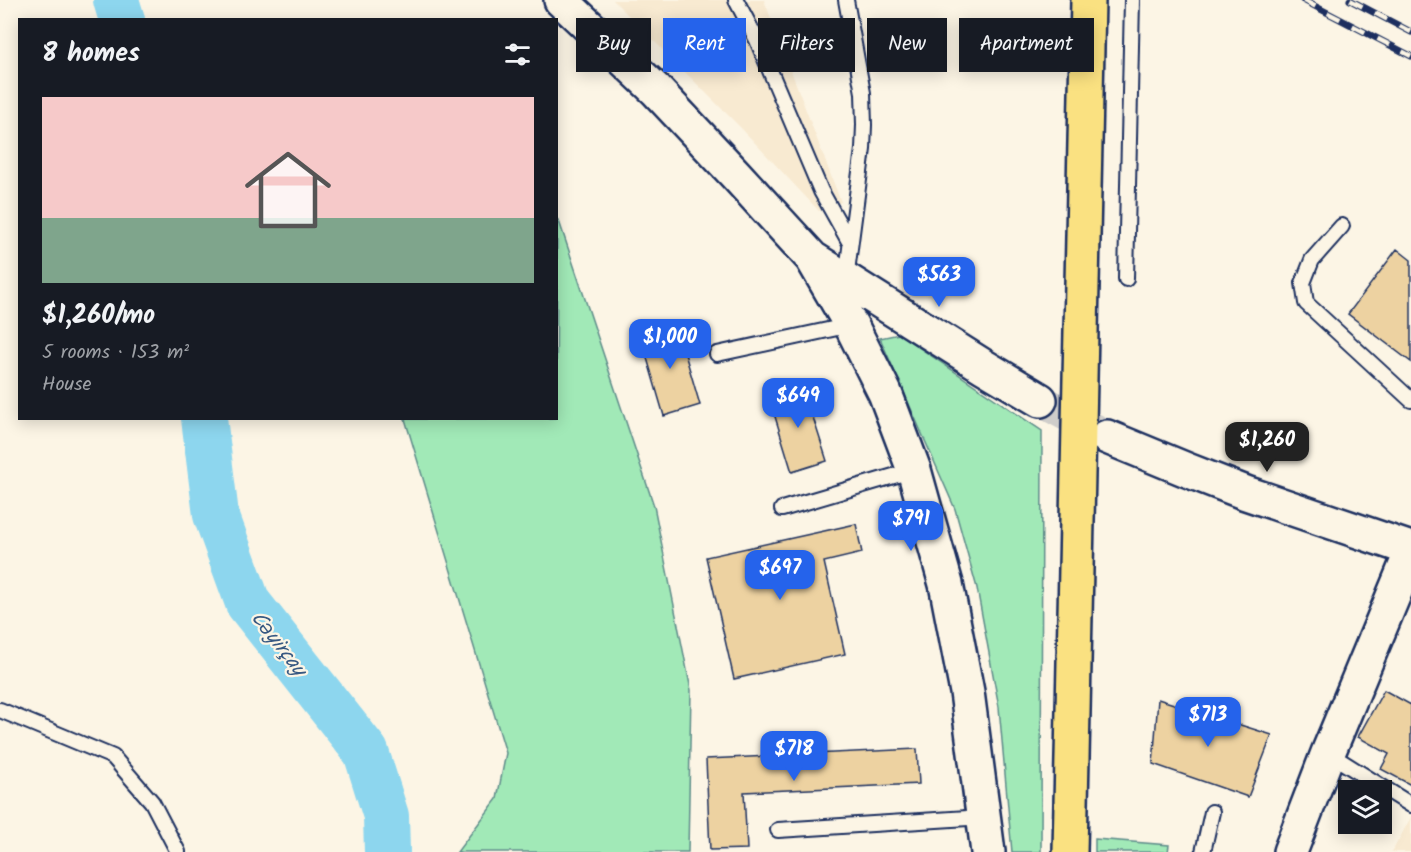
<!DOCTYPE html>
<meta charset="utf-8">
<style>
body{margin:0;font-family:Kalam,sans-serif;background:#242831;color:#f1f3f6;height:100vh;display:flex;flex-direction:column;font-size:22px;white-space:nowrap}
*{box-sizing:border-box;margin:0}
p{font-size:20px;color:#9ea1a6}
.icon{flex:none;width:33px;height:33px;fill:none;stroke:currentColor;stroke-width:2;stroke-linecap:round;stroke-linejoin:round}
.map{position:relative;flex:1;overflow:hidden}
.drawer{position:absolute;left:18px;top:18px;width:540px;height:402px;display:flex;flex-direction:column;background:#171b24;border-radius:0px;box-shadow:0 3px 15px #0003}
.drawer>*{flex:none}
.hud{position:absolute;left:576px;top:18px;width:570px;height:54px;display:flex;gap:12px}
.tools{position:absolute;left:1338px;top:780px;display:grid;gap:12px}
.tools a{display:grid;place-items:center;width:54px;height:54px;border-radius:0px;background:#171b24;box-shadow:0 3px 15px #0003;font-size:30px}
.price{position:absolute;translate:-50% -51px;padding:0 14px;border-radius:12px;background:#2563eb;color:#fff;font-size:20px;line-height:39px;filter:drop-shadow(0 2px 3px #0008)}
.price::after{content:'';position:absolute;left:50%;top:36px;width:18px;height:14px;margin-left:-9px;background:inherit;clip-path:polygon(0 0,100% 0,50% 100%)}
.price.on{background:#222;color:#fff}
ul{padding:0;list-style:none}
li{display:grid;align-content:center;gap:12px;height:318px;padding:0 24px}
li span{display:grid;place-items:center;height:186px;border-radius:0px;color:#555}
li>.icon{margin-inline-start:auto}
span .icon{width:108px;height:108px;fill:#fffc;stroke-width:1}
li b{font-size:26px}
h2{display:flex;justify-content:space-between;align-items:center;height:72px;padding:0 24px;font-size:26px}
.tag{padding:0 21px;border-radius:0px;background:#171b24;box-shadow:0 3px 15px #0003;font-size:21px;line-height:54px}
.tag.on{background:#2563eb;color:#fff}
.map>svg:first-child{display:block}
.built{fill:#f8ead1}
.green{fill:#a1e9b7;stroke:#5e8c8a;stroke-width:1.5}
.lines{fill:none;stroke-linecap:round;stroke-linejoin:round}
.river{stroke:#8dd6ee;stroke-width:46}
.building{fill:#edd2a1;stroke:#1b2f5e;stroke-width:1.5}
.secondary-tunnel{stroke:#cfcdca;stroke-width:33;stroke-dasharray:33 16;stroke-linecap:butt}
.lane-casing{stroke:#1b2f5e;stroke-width:18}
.secondary-casing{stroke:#1b2f5e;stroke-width:38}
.primary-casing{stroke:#1b2f5e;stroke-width:38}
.lane{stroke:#fcf5e5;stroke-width:14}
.secondary{stroke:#fcf5e5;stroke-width:33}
.primary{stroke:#fae181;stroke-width:33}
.rail-casing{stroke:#1b2f5e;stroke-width:7}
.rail{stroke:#fcf5e5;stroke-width:4.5;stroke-dasharray:14;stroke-linecap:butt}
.labels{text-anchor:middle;stroke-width:4.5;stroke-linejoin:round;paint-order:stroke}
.water-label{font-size:21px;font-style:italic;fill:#385982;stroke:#fcf5e5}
</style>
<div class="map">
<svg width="1411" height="852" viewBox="0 0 1411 852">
<rect width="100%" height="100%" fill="#fcf5e5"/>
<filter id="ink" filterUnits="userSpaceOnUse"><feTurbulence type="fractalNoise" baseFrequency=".0167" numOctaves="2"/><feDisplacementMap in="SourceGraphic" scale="12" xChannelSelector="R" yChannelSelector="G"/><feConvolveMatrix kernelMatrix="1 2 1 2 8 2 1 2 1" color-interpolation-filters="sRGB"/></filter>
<g filter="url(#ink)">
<path class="built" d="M613 0H764L841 202 819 211 741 128Z
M1411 817V852H1392Z"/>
<path class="green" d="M557 219 559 221 654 506 691 690 688 852H457L497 799 506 753 405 419 556 418Z
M899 334 1042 431 1041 852H1012L999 707 977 588 955 509 880 338Z
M1095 839 1169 845 1168 852H1095Z"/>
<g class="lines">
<path class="river" d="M116 0 122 20
M204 418 216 515 248 603 366 752 386 816 387 852"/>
</g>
<path class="building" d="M1397 249 1411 260V362L1348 314Z
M676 323 700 405 664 416 640 334Z
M803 386 827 461 792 472 769 397Z
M856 524 862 553 824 562 845 654 734 679 706 557Z
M1384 690 1411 705V785L1381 769 1389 754 1358 737Z
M1158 699 1272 735 1248 797 1153 764Z
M917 749 919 784 744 792 747 849 710 850 706 759Z"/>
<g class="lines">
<path class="secondary-tunnel" d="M1040 400 1102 434"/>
<defs>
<path id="lane" d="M736 0 757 40 821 191 850 243
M846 0 863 93 864 125 863 149 846 279
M1342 226 1312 260 1303 283 1306 303 1411 400
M1126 279 1132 0
M717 354 851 325
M782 509 914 470
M0 710 113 757 152 802 178 852
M1328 753 1411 805
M778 830 984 817
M1203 852 1212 812"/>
<path id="secondary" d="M561 0 656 90 735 174 812 258 851 325 885 393 914 470 946 584 967 692 988 852
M815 260 983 366 1040 400
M1107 437 1187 470 1246 493 1411 549
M1290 852 1328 753 1411 553"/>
<path id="primary" d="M1070 852 1088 0"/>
</defs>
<use href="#lane" class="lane-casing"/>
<use href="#secondary" class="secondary-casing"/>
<use href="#primary" class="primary-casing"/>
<use href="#lane" class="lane"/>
<use href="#secondary" class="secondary"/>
<use href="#primary" class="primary"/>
<defs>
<path id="rail" d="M1303 0 1411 56
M1350 0 1411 32"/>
</defs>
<use href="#rail" class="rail-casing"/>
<use href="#rail" class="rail"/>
</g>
</g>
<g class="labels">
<g class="water-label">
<text transform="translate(279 643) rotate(52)" y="7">Cəyirçay</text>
</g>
</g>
</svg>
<div class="tools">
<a><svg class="icon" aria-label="layers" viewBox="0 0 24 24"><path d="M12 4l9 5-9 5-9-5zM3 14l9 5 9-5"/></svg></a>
</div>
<b class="price" style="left:939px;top:308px">$563</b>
<b class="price" style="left:670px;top:370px">$1,000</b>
<b class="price" style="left:798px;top:429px">$649</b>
<b class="price on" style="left:1267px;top:473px">$1,260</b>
<b class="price" style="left:911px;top:552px">$791</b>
<b class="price" style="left:780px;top:601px">$697</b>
<b class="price" style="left:1208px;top:748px">$713</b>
<b class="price" style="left:794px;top:782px">$718</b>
<div class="hud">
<a class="tag">Buy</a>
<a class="tag on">Rent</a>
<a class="tag">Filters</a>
<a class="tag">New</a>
<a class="tag">Apartment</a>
</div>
<section class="drawer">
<h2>8 homes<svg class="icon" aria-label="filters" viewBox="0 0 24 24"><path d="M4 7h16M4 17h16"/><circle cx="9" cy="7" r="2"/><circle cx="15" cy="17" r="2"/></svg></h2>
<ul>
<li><span style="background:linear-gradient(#f6c9c9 65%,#7fa58c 0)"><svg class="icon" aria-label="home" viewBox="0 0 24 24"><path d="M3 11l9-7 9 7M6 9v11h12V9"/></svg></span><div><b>$1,260/mo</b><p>5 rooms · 153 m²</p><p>House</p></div></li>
</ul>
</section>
</div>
